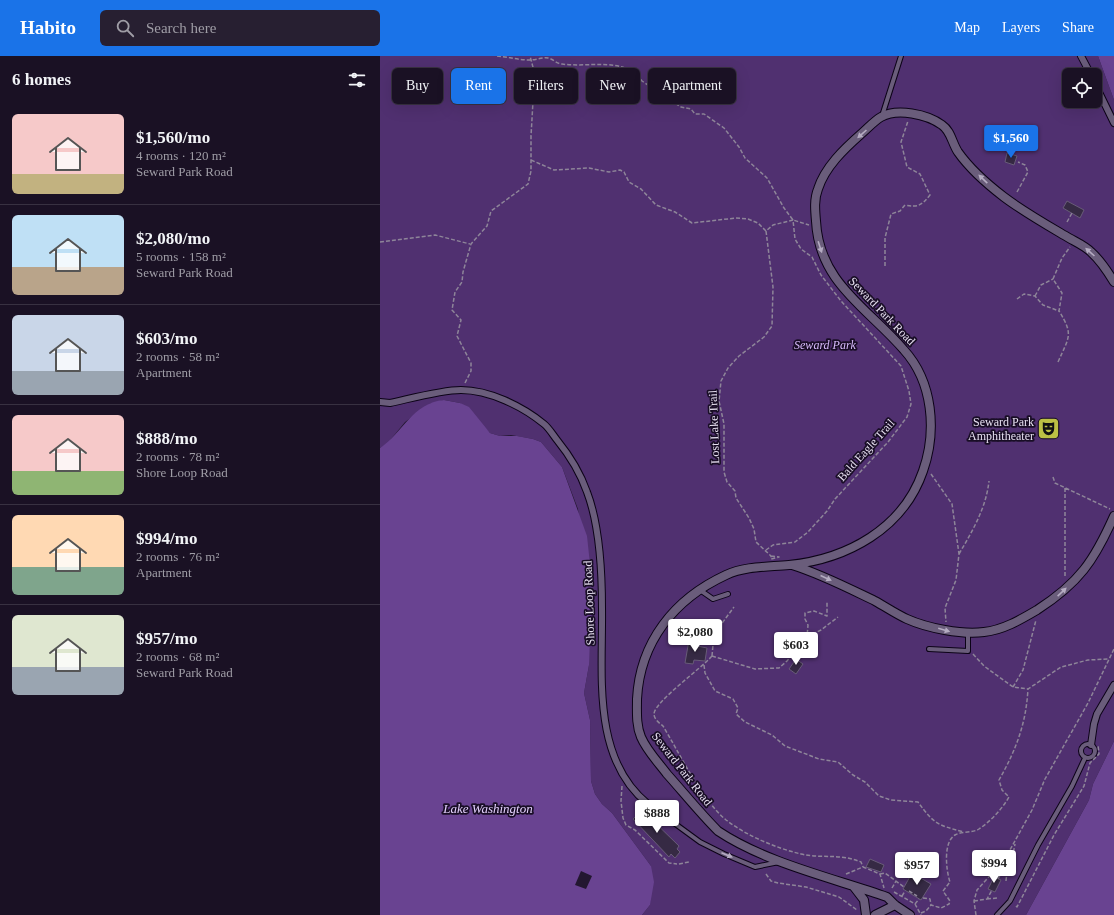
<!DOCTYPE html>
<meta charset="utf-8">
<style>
body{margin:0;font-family:"Times New Roman",serif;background:#271f31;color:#f1f3f6;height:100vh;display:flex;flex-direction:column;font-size:15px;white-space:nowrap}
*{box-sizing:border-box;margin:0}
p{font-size:13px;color:#9f9da6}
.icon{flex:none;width:22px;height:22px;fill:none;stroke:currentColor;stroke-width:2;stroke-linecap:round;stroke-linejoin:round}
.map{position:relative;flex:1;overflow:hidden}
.side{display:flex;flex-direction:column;background:#1a1124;width:380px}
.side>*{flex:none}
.banner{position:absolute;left:12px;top:12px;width:380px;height:36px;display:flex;gap:8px}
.controls{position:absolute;left:682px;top:12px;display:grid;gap:8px}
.controls a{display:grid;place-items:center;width:40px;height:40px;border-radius:6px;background:#1a1124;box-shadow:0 4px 16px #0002,0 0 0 1px #383141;font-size:20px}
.price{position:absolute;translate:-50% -34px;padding:0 9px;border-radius:4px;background:#fff;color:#222;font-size:13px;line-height:26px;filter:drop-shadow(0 1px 2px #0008)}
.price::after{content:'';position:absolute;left:50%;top:24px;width:12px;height:9px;margin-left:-6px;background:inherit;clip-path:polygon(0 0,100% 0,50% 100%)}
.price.current{background:#1a73e8;color:#fff}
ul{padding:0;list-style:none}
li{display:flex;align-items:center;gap:12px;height:100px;padding:0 12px}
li+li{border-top:1px solid #383141}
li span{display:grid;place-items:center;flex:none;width:112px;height:80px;border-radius:6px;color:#555}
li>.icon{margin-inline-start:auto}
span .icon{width:48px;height:48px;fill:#fffc;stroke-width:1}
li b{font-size:17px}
h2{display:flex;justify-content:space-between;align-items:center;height:48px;padding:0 12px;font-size:17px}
.chip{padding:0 14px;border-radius:6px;background:#1a1124;box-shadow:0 4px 16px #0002,0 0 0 1px #383141;font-size:14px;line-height:36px}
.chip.current{background:#1a73e8;color:#fff}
header{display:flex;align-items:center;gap:24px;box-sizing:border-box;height:56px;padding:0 20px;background:#1a73e8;color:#fff}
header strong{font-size:19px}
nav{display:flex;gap:22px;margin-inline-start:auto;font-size:14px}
.search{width:280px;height:36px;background:#271f31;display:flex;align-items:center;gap:10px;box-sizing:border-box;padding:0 14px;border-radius:6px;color:#9f9da6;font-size:15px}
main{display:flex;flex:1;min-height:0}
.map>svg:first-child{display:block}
.green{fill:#503070;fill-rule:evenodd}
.water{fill:#694391}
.pier{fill:#231730}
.building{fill:#362a44;stroke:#685b78}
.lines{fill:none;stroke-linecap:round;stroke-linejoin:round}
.service-casing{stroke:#0c0317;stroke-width:6}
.pedestrian-casing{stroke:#0c0317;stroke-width:8}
.minor-casing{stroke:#0c0317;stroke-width:10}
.path{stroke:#8e8599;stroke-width:1.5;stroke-dasharray:4 2;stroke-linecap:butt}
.service{stroke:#6a5d7b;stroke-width:4}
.pedestrian{stroke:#6a5d7b;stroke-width:6}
.minor{stroke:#6a5d7b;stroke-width:8}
.oneway{fill:#b5acc2}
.labels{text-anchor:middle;stroke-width:3.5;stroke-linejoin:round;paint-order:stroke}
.street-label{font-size:12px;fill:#e7e0f1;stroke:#190e26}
.park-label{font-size:12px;font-style:italic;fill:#d7bafb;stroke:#190e26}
.poi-label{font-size:12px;fill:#e7e0f1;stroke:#190e26;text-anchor:end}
.water-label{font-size:13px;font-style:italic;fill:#e3d0fc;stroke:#190e26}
</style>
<header>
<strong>Habito</strong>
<div class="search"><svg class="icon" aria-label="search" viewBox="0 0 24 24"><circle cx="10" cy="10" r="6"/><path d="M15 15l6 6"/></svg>Search here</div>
<nav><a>Map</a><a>Layers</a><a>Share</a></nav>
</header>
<main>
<section class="side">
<h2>6 homes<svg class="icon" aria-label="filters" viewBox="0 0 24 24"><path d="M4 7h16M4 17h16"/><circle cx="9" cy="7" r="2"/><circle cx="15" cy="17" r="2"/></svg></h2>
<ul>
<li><span style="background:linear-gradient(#f6c9c9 75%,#c2b280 0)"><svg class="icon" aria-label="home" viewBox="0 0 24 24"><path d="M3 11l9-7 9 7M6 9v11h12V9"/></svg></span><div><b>$1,560/mo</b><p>4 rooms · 120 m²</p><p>Seward Park Road</p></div></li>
<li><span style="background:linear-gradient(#bfe0f5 65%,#b9a48a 0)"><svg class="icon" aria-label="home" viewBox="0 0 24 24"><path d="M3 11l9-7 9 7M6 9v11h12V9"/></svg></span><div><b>$2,080/mo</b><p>5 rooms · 158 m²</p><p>Seward Park Road</p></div></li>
<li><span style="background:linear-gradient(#c9d6e8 70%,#9aa5b1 0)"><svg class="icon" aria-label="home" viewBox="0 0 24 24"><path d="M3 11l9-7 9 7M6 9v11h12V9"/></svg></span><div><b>$603/mo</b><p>2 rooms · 58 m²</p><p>Apartment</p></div></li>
<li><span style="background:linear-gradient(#f6c9c9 70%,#8fb573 0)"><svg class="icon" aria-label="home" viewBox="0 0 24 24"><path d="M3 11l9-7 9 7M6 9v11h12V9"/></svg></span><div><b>$888/mo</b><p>2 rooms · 78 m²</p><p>Shore Loop Road</p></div></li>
<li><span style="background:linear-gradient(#ffd9b3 65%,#7fa58c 0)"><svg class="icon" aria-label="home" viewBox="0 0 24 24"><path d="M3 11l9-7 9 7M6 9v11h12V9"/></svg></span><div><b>$994/mo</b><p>2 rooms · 76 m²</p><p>Apartment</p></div></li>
<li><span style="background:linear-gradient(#dfe7d0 65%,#9aa5b1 0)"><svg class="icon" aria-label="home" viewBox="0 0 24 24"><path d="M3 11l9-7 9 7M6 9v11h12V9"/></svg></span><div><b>$957/mo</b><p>2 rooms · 68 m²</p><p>Seward Park Road</p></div></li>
</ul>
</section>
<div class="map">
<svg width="734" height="859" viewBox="0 0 734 859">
<rect width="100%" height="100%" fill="#231730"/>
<path class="green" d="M0 0H718L734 44V685L713 728 709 744 646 859H262L270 849 271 810 232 757 222 748 215 738 211 725 210 664 204 637 209 609V578L198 453 182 411 161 386 153 383 131 379 120 380 110 377 80 347 64 344 49 348 25 366 7 388 0 392ZM689 19H715V45H689Z"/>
<path class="water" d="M718 0H734V44Z
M64 344 80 347 89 351 110 377 120 380H137L153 383 161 386 182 411 207 480 212 527 209 609 204 637 210 664 211 725 215 738 222 748 232 757 271 810 274 826 270 849 262 859H0V392C23 377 32 347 64 344Z
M734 685V859H646L709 744 713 728Z"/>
<path class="pier" d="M201 815 212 820 206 833 195 829Z"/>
<path class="building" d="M627 97 637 100 634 109 625 106Z
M687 145 704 154 700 162 683 152Z
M309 584 317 585V590L327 592 325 605 314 604 313 608 305 607Z
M416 603 423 608 416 618 409 613Z
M262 754 299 790 297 793 300 796 295 802 291 798 289 801 253 763Z
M490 803 504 809 501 816 486 811Z
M532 817 551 828 541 844 523 833Z
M614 821 621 824 615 836 608 833Z"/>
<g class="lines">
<defs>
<path id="service" d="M502 60 521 0
M320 534 333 543 348 538
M549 593 588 595V577
M701 695a7 7 0 1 1 14 0a7 7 0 1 1-14 0Z
M268 748 320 786 344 798 375 811 399 806
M617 859 630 845 658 789 692 730 705 702"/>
<path id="pedestrian" d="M701 0 711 19
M715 28 734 67
M0 346 10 347C29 343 61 334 81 334 109 334 142 350 164 368 169 372 173 379 177 384 190 400 200 416 207 436 220 470 222 516 222 552 223 617 211 702 268 748
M711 689 714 668 717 658 734 629"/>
<path id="minor" d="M412 509C441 518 468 532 495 545 506 551 516 558 527 563 547 572 582 579 604 576 623 574 640 564 657 554 699 527 714 505 734 460
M474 831 484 844 486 859
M495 859 515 849
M530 859 515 849 507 841C453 822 386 807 338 775 320 757 304 737 287 718 278 706 267 695 261 681 256 669 257 656 257 643 260 586 294 543 346 519 365 510 388 511 409 509 467 503 523 473 543 415 557 375 553 326 524 294 488 252 439 227 436 165 435 154 434 143 438 133 445 111 464 93 481 78 487 73 494 65 501 61 517 52 547 58 562 69 571 75 572 87 578 96 590 113 607 128 624 141 644 156 667 169 689 182 696 186 705 190 711 196 720 204 728 216 734 226"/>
</defs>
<use href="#service" class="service-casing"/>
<use href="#pedestrian" class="pedestrian-casing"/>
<use href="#minor" class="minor-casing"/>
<path class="path" d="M117 0C128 1 139 4 150 4 156 4 163 1 168 2 173 3 177 8 182 8 209 12 244 0 262 25L301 51 311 53 315 58H324L344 72 359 91 365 102 387 122 404 152 413 164 429 169
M151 104 174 114 209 112 229 116 240 114 244 116 249 126 261 133 276 149 295 156 312 167 356 162 368 163 378 167 386 175 393 169 413 164 415 183 421 193 432 201 441 219 461 245 521 310 529 335 531 348 527 361 508 386 455 443 447 455 428 476 415 486 393 489 386 494
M637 136 648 116 645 109 638 106
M687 166 692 157
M386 175 393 231 392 270 384 281 359 300 348 312 341 325 339 345 344 368V416L347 426 355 435 356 442 369 462 374 473 376 486 391 500
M0 186 55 179 90 188
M505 210V182L511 158 520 155 525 149C538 152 542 149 550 139L540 118 527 111 521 86 528 65
M655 240 661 229 673 223
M637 243 644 238 655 240 663 249 679 255
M678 306C689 281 694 279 679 255L682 237 673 223 682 202 690 191
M85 327 91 315V307L77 280 81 264 72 254 75 236 82 226 83 216 91 188 107 170 111 155 148 128 151 115V80L154 28V15L150 0
M551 418 572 448 579 498 576 524 565 552 566 566
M673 421 675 427 730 453
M685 432V522
M579 498C593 474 606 452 609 425
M391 500 399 501 391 503Z
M427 581 441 574 458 561
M593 598 604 610 633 631 648 633
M332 600C322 612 274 646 274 658 274 663 279 667 283 670 300 698 321 743 346 764 367 780 396 792 421 798 443 803 459 797 481 806L483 811
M332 600 375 613 399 612 407 605 427 581 428 569 425 563V557L434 555 447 560V545
M332 600 334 578 354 551
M324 609 325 617 335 635 353 643 358 652 356 658 365 666 392 679 405 690 439 703 458 706 473 719 485 726 499 740 511 744 538 746C554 768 557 769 584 776
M633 631 643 614 656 564
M242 730 241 745 243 762 246 769 255 774 289 807 297 808
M299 808 309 806
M386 818 391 825 398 827 426 831 459 841 477 854
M466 818 483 811 500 818 504 832
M500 818 505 817 524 831
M618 823 623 814 627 816
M626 825C627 812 633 801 635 788
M512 832 516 825
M529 835 537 840
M514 836 535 848 541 859
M522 840 525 835
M543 842 550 843 551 849
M607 843 617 842
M594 845 607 843 612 834
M535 848 539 843
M636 850 637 851 674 779 704 730 710 707 719 698 718 689
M541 857 546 855 551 849 561 852 569 848 570 845 563 835 570 826C566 814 563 786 575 779 582 775 593 777 599 773 611 765 622 753 629 741L622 734 619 724C636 694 646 668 648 633L681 611 708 604 729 603
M596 859 594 845 597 834 625 803 652 754 665 723 708 647 734 593"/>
<use href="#service" class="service"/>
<use href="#pedestrian" class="pedestrian"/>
<use href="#minor" class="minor"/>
</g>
<defs><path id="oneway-solid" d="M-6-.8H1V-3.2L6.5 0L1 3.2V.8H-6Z"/></defs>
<g class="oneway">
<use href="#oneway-solid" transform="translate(482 78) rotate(138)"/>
<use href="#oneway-solid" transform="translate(603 123) rotate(-136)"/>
<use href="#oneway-solid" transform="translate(440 191) rotate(72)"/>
<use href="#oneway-solid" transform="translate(710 196) rotate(-138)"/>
<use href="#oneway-solid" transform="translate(446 522) rotate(25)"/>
<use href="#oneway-solid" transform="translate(682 536) rotate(-43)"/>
<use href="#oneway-solid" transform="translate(564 574) rotate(16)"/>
<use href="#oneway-solid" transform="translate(347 799) rotate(23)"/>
</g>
<defs>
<symbol id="theatre-square" viewBox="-11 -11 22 22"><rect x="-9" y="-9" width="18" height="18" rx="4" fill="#bcc044" stroke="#190e26"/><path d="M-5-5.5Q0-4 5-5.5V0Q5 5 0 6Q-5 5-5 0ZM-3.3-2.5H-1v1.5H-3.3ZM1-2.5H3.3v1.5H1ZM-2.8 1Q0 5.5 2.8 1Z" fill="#111"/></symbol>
</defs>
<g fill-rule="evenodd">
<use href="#theatre-square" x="656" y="360" width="25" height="25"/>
</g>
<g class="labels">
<g class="street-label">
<text transform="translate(502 255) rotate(46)" y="4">Seward Park Road</text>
<text transform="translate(334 371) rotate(-92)" y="4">Lost Lake Trail</text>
<text transform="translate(486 394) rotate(-48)" y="4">Bald Eagle Trail</text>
<text transform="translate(209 547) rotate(-92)" y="4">Shore Loop Road</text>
<text transform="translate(302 713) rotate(52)" y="4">Seward Park Road</text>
</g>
<g class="park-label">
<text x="445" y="293">Seward Park</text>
</g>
<g class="poi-label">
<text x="654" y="370">Seward Park<tspan x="654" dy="14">Amphitheater</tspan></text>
</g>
<g class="water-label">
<text x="108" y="757">Lake Washington</text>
</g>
</g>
</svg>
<div class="controls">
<a><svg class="icon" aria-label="locate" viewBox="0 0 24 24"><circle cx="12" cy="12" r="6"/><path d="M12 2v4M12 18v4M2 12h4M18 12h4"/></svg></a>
</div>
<b class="price current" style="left:631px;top:103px">$1,560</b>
<b class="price" style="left:315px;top:597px">$2,080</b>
<b class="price" style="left:416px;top:610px">$603</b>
<b class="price" style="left:277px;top:778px">$888</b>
<b class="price" style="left:614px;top:828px">$994</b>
<b class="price" style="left:537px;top:830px">$957</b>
<div class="banner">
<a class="chip">Buy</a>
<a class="chip current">Rent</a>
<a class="chip">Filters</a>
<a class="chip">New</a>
<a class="chip">Apartment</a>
</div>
</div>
</main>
